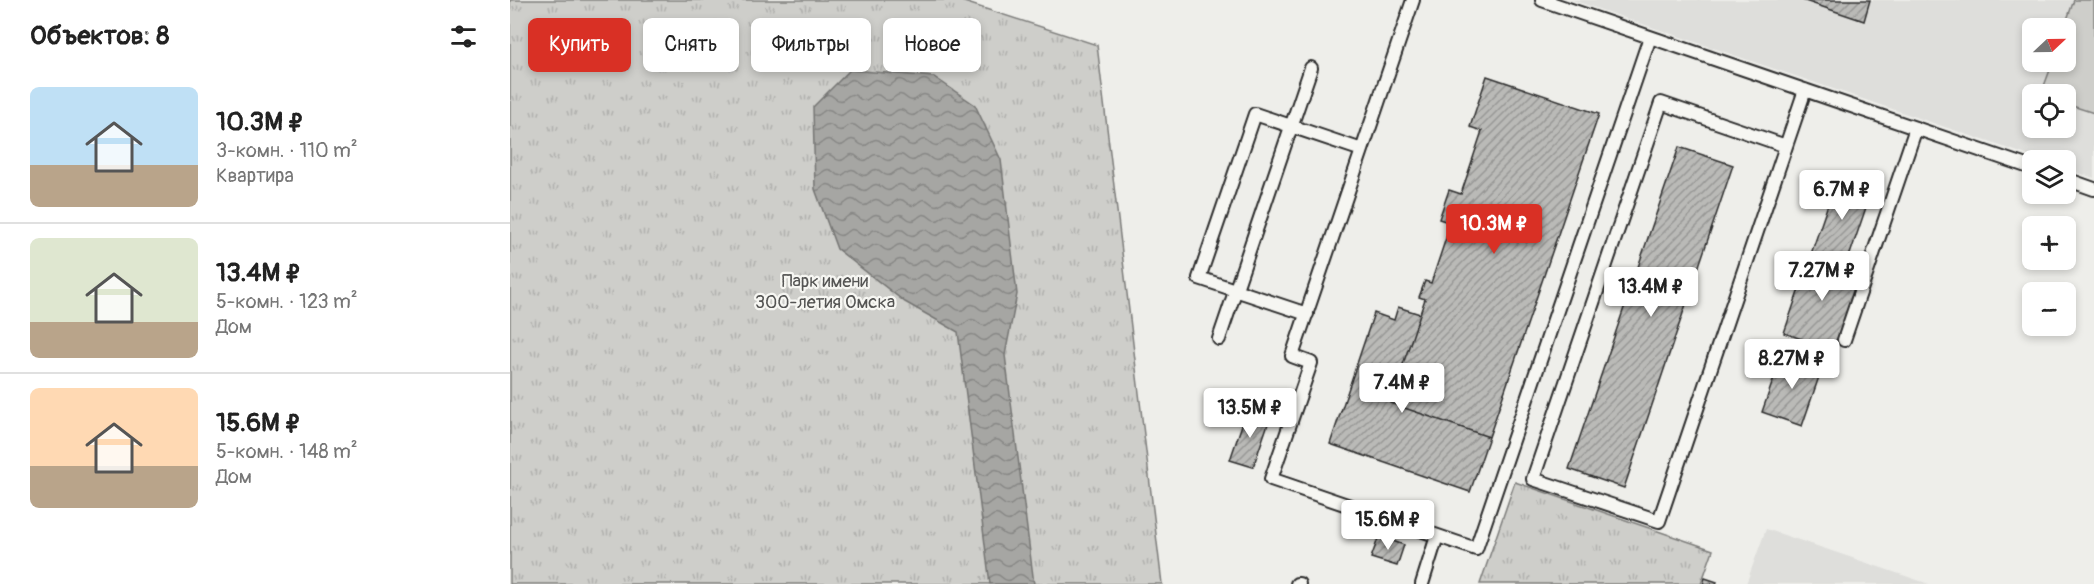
<!DOCTYPE html>
<html lang="ru">
<meta charset="utf-8">
<style>
body{margin:0;font-family:Pangolin,sans-serif;background:#f2f2f2;color:#222;height:100vh;display:flex;flex-direction:column;font-size:22px;white-space:nowrap}
*{box-sizing:border-box;margin:0}
p{font-size:20px;color:#767676}
.icon{flex:none;width:33px;height:33px;fill:none;stroke:currentColor;stroke-width:2;stroke-linecap:round;stroke-linejoin:round}
.map{position:relative;flex:1;overflow:hidden}
.drawer{display:flex;flex-direction:column;background:#fff;width:510px}
.drawer>*{flex:none}
.banner{position:absolute;left:18px;top:18px;width:570px;height:54px;display:flex;gap:12px}
.needle{width:39px;rotate:68deg}
.buttons{position:absolute;left:1512px;top:18px;display:grid;gap:12px}
.buttons a{display:grid;place-items:center;width:54px;height:54px;border-radius:9px;background:#fff;box-shadow:0 3px 9px #0003;font-size:30px}
.price{position:absolute;translate:-50% -51px;padding:0 14px;border-radius:6px;background:#fff;color:#222;font-size:20px;line-height:39px;filter:drop-shadow(0 2px 3px #0008)}
.price::after{content:'';position:absolute;left:50%;top:36px;width:18px;height:14px;margin-left:-9px;background:inherit;clip-path:polygon(0 0,100% 0,50% 100%)}
.price.active{background:#d93025;color:#fff}
ul{padding:0;list-style:none}
li{display:flex;align-items:center;gap:18px;height:150px;padding:0 30px}
li+li{border-top:2px solid #e0e0e0}
li span{display:grid;place-items:center;flex:none;width:168px;height:120px;border-radius:9px;color:#555}
li>.icon{margin-inline-start:auto}
span .icon{width:72px;height:72px;fill:#fffc;stroke-width:1}
li b{font-size:26px}
h2{display:flex;justify-content:space-between;align-items:center;height:72px;padding:0 30px;font-size:26px}
.chip{padding:0 21px;border-radius:9px;background:#fff;box-shadow:0 3px 9px #0003;font-size:21px;line-height:54px}
.chip.active{background:#d93025;color:#fff}
main{display:flex;flex:1;min-height:0}
.map>svg:first-child{display:block}
.built{fill:#dededb;fill-rule:evenodd}
.park{fill:url(#park-tufts);stroke:#7c7c7a;stroke-width:1.5}
.pitch{fill:#cececa;stroke:#7c7c7a;stroke-width:1.5}
.water{fill:url(#water-waves);stroke:#757573;stroke-width:1.5}
.building{fill:url(#building-hatch);stroke:#2b2b2b;stroke-width:1.5}
.lines{fill:none;stroke-linecap:round;stroke-linejoin:round}
.service-casing{stroke:#2b2b2b;stroke-width:16}
.service{stroke:#f6f6f2;stroke-width:12}
.labels{text-anchor:middle;stroke-width:4.5;stroke-linejoin:round;paint-order:stroke}
.park-label{font-size:18px;fill:#545453;stroke:#f6f6f2}
</style>
<main>
<section class="drawer">
<h2>Объектов: 8<svg class="icon" aria-label="filters" viewBox="0 0 24 24"><path d="M4 7h16M4 17h16"/><circle cx="9" cy="7" r="2"/><circle cx="15" cy="17" r="2"/></svg></h2>
<ul>
<li><span style="background:linear-gradient(#bfe0f5 65%,#b9a48a 0)"><svg class="icon" aria-label="home" viewBox="0 0 24 24"><path d="M3 11l9-7 9 7M6 9v11h12V9"/></svg></span><div><b>10.3M ₽</b><p>3-комн. · 110 m²</p><p>Квартира</p></div></li>
<li><span style="background:linear-gradient(#dfe7d0 70%,#b9a48a 0)"><svg class="icon" aria-label="home" viewBox="0 0 24 24"><path d="M3 11l9-7 9 7M6 9v11h12V9"/></svg></span><div><b>13.4M ₽</b><p>5-комн. · 123 m²</p><p>Дом</p></div></li>
<li><span style="background:linear-gradient(#ffd9b3 65%,#b9a48a 0)"><svg class="icon" aria-label="home" viewBox="0 0 24 24"><path d="M3 11l9-7 9 7M6 9v11h12V9"/></svg></span><div><b>15.6M ₽</b><p>5-комн. · 148 m²</p><p>Дом</p></div></li>
</ul>
</section>
<div class="map">
<svg width="1584" height="584" viewBox="0 0 1584 584">
<defs>
<pattern id="park-tufts" width="24" height="20" patternUnits="userSpaceOnUse" patternTransform="scale(1.5)"><rect width="24" height="20" fill="#cececa"/><path d="M3 7l-1-3M5 7V3M7 7l1-3M15 17l-1-3M17 17v-4M19 17l1-3" fill="none" stroke="#b1b1ae"/></pattern>
<pattern id="water-waves" width="16" height="10" patternUnits="userSpaceOnUse" patternTransform="scale(1.5)"><rect width="16" height="10" fill="#a6a6a3"/><path d="M0 5q4-4 8 0t8 0" fill="none" stroke="#878785"/></pattern>
<pattern id="building-hatch" width="6" height="6" patternUnits="userSpaceOnUse" patternTransform="scale(1.5)"><rect width="6" height="6" fill="#babab7"/><path d="M-1 1l2-2M0 6l6-6M5 7l2-2" fill="none" stroke="#979795"/></pattern>
</defs>
<rect width="100%" height="100%" fill="#eeeeea"/>
<filter id="ink" filterUnits="userSpaceOnUse"><feTurbulence type="fractalNoise" baseFrequency=".0167" numOctaves="2"/><feDisplacementMap in="SourceGraphic" scale="12" xChannelSelector="R" yChannelSelector="G"/><feConvolveMatrix kernelMatrix="1 2 1 2 8 2 1 2 1" color-interpolation-filters="sRGB"/></filter>
<g filter="url(#ink)">
<path class="built" d="M1062 0H1584V178L1556 169V160H1532ZM1522 28H1556V62H1522ZM1522 94H1556V128H1522Z
M1256 529 1307 546 1419 584H1236Z"/>
<path class="park" d="M0 0H448L587 45 652 584H0Z
M1005 482 1203 550 1191 584H970Z"/>
<path class="pitch" d="M1564 0H1584V113L1556 104V94H1531L1543 62H1556V28H1554Z"/>
<path class="water" d="M340 70 424 77 465 105 491 160 507 294 495 355 524 584H480L448 332 395 302 327 249 305 189 303 107Z"/>
<path class="building" d="M1292 0H1360L1354 21Z
M977 76 1089 114 979 437 880 403 915 299 909 297 915 281 921 283 941 223 929 219 939 190 951 194 972 131 960 127Z
M1169 147 1223 165 1114 488 1059 469Z
M1328 175 1363 187 1336 266 1301 254Z
M1301 254 1351 271 1324 350 1274 333Z
M888 307 910 314 880 403 979 437 960 492 820 444 864 313 884 320Z
M1272 355 1312 368 1292 426 1252 412Z
M737 410 760 418 743 467 720 460Z
M869 536 894 545 887 566 861 558Z
M1195 578 1207 582 1206 584H1193Z"/>
<g class="lines">
<defs>
<path id="service" d="M903 0 782 356 801 363 761 479 966 549 1140 37
M1032 0 1522 168
M1276 146 1151 103 1023 479 1149 521 1276 146 1295 90
M1556 179 1584 189
M797 314 689 278 745 114 852 150
M709 339 801 68
M1334 340 1406 128
M787 584H789
M912 584 927 536"/>
</defs>
<use href="#service" class="service-casing"/>
<use href="#service" class="service"/>
</g>
</g>
<g class="labels">
<g class="park-label">
<text x="315" y="287">Парк имени<tspan x="315" dy="21">300-летия Омска</tspan></text>
</g>
</g>
</svg>
<div class="buttons">
<a><svg class="needle" viewBox="-14 -14 28 28"><path d="M0-13l5 13h-10z" fill="#e53935"/><path d="M0 13l5-13h-10z" fill="#767676"/></svg></a>
<a><svg class="icon" aria-label="locate" viewBox="0 0 24 24"><circle cx="12" cy="12" r="6"/><path d="M12 2v4M12 18v4M2 12h4M18 12h4"/></svg></a>
<a><svg class="icon" aria-label="layers" viewBox="0 0 24 24"><path d="M12 4l9 5-9 5-9-5zM3 14l9 5 9-5"/></svg></a>
<a>+</a>
<a>−</a>
</div>
<b class="price" style="left:1332px;top:221px">6.7M ₽</b>
<b class="price active" style="left:984px;top:255px">10.3M ₽</b>
<b class="price" style="left:1312px;top:302px">7.27M ₽</b>
<b class="price" style="left:1141px;top:318px">13.4M ₽</b>
<b class="price" style="left:1282px;top:390px">8.27M ₽</b>
<b class="price" style="left:892px;top:414px">7.4M ₽</b>
<b class="price" style="left:740px;top:439px">13.5M ₽</b>
<b class="price" style="left:878px;top:551px">15.6M ₽</b>
<div class="banner">
<a class="chip active">Купить</a>
<a class="chip">Снять</a>
<a class="chip">Фильтры</a>
<a class="chip">Новое</a>
</div>
</div>
</main>
